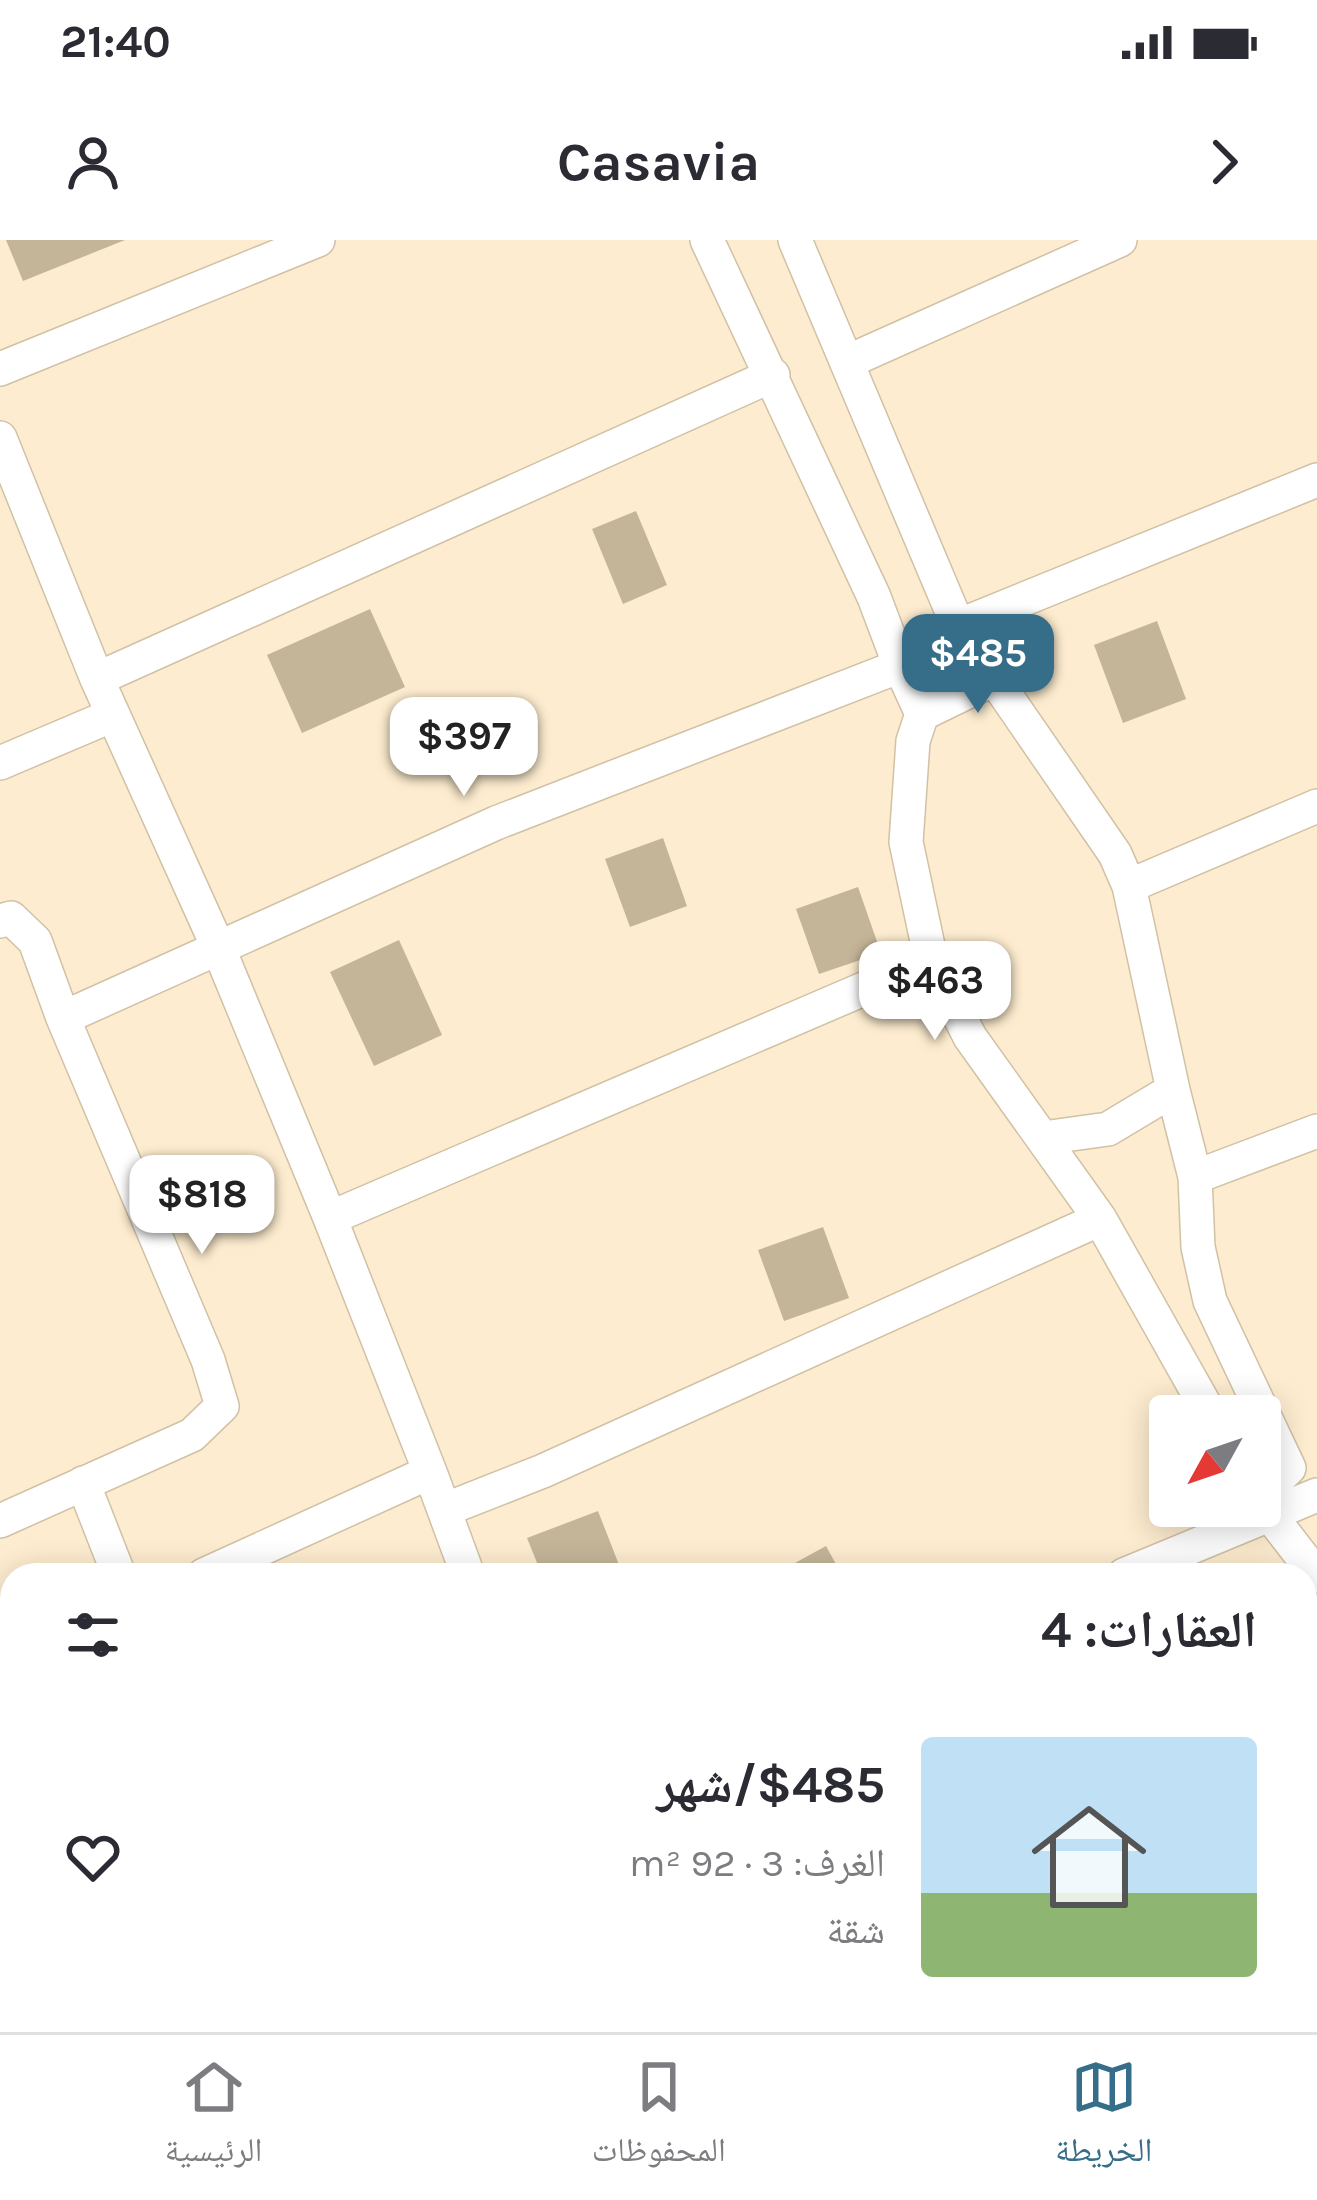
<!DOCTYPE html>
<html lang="ar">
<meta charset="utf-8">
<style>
body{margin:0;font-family:Karla,"Noto Naskh Arabic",sans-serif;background:#f2f2f3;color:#2b2b33;direction:rtl;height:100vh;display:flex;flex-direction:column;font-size:45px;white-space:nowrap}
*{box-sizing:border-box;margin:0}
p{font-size:39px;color:#7c7c81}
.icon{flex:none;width:66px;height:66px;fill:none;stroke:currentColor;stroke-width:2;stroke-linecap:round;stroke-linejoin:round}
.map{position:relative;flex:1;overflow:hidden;direction:ltr}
.panel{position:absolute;left:0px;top:1323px;width:1317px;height:471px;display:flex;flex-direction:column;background:#fff;border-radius:36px 36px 0 0;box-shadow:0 6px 30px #0003;direction:rtl}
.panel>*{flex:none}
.needle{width:78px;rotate:230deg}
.buttons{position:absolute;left:1149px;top:1155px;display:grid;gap:24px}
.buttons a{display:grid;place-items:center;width:132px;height:132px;border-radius:12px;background:#fff;box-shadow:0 6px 30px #0003;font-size:60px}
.price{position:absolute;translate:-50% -102px;padding:0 27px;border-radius:24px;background:#fff;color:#222;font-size:39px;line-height:78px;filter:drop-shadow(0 3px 6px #0008)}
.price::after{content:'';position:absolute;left:50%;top:72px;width:36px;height:27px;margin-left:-18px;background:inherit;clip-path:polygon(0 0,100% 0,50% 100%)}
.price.on{background:#366d88;color:#fff}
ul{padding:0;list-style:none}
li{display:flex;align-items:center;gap:36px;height:300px;padding:0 60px}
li+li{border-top:3px solid #e1e1e2}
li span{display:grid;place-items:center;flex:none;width:336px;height:240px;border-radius:12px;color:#555}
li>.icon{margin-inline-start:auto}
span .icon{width:144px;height:144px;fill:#fffc;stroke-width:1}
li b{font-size:51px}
h2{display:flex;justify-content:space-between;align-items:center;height:144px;padding:0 60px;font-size:51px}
.status{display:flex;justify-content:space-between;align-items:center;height:84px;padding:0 60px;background:#fff;direction:ltr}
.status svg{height:33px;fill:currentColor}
header{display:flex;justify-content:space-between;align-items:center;height:156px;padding:0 60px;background:#fff;font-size:54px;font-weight:700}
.dock{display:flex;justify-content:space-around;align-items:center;height:168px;border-top:3px solid #e1e1e2;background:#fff;font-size:33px;color:#7c7c81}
.dock a{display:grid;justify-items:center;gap:6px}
.dock .on{color:#366d88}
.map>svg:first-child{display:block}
.building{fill:#c4b599}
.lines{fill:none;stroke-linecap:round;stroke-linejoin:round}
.minor-casing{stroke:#d1c1a5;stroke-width:36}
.minor{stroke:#fff;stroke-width:33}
</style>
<div class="status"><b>21:40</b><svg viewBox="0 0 49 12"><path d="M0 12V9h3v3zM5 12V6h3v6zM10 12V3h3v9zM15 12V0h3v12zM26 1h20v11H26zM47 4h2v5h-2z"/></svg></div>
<header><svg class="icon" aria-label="forward" viewBox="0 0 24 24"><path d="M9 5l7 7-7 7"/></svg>Casavia<svg class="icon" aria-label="person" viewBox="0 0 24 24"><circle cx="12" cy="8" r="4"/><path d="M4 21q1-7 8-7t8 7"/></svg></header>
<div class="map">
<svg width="1317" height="1792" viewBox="0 0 1317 1792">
<rect width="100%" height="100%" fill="#fdeccf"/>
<path class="building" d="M6 0H125L23 41Z
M636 271 667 345 623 364 592 289Z
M370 369 405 447 302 493 267 415Z
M1157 381 1186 459 1123 483 1094 405Z
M663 598 687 666 630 687 605 619Z
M858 647 881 713 819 734 796 669Z
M399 700 442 795 374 826 330 732Z
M823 987 849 1058 784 1081 758 1010Z
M598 1271 623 1335H542L527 1298Z
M826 1306 842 1335H773Z"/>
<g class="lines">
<defs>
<path id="minor" d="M707 0 874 357 900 426 922 474
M795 0 958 386 1115 614 1129 646 1173 850 1195 937 1198 1007 1210 1061 1289 1228 1260 1256
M847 122 1120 0
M0 129 318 0
M0 198 97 439 218 707 330 978 430 1232
M958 386 1317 240
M97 439 773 135
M994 439 922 474 913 501 906 602 931 720 970 797 1100 979 1211 1176
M0 523 113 475
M1129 646 1317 566
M0 681 11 678 35 701 63 778 208 1120 222 1166 192 1195 0 1281
M63 778 496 583 900 426
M1043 898 1108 889 1173 850
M1195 937 1317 891
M330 978 931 720
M83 1243 119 1335
M1260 1262 1317 1336
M444 1270 543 1231 1100 979
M204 1335 430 1232 468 1335
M1124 1335 1317 1255
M0 1428 12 1423
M1305 1586 1317 1581
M1305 1688 1317 1670
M939 1782 943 1792
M399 1792 405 1782
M548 1792 550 1782
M1235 1792 1241 1782"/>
</defs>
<use href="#minor" class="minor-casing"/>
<use href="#minor" class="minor"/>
</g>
</svg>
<div class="buttons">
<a><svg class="needle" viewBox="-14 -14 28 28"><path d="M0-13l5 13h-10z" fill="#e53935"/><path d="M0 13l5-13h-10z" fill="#7c7c81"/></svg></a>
</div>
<b class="price on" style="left:978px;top:476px">$485</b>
<b class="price" style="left:464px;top:559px">$397</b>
<b class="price" style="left:935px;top:803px">$463</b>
<b class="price" style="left:202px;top:1017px">$818</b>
<section class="panel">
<h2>العقارات: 4<svg class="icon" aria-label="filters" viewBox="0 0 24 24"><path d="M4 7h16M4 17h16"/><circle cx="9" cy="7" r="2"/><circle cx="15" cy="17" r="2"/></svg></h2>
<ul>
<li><span style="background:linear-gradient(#bfe0f5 65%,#8fb573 0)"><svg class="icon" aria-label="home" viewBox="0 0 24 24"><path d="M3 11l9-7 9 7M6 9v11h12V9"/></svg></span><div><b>$485/شهر</b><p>الغرف: 3 · 92 m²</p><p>شقة</p></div><svg class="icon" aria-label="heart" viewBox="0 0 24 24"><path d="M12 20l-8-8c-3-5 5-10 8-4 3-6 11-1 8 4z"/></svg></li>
</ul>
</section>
</div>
<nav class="dock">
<a class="on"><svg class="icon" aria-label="map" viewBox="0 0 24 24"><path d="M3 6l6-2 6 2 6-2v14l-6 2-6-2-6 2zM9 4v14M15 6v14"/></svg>الخريطة</a>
<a><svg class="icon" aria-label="saved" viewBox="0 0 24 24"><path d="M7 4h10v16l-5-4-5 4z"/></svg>المحفوظات</a>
<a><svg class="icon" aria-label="home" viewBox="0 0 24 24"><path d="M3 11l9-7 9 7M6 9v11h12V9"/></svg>الرئيسية</a>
</nav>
